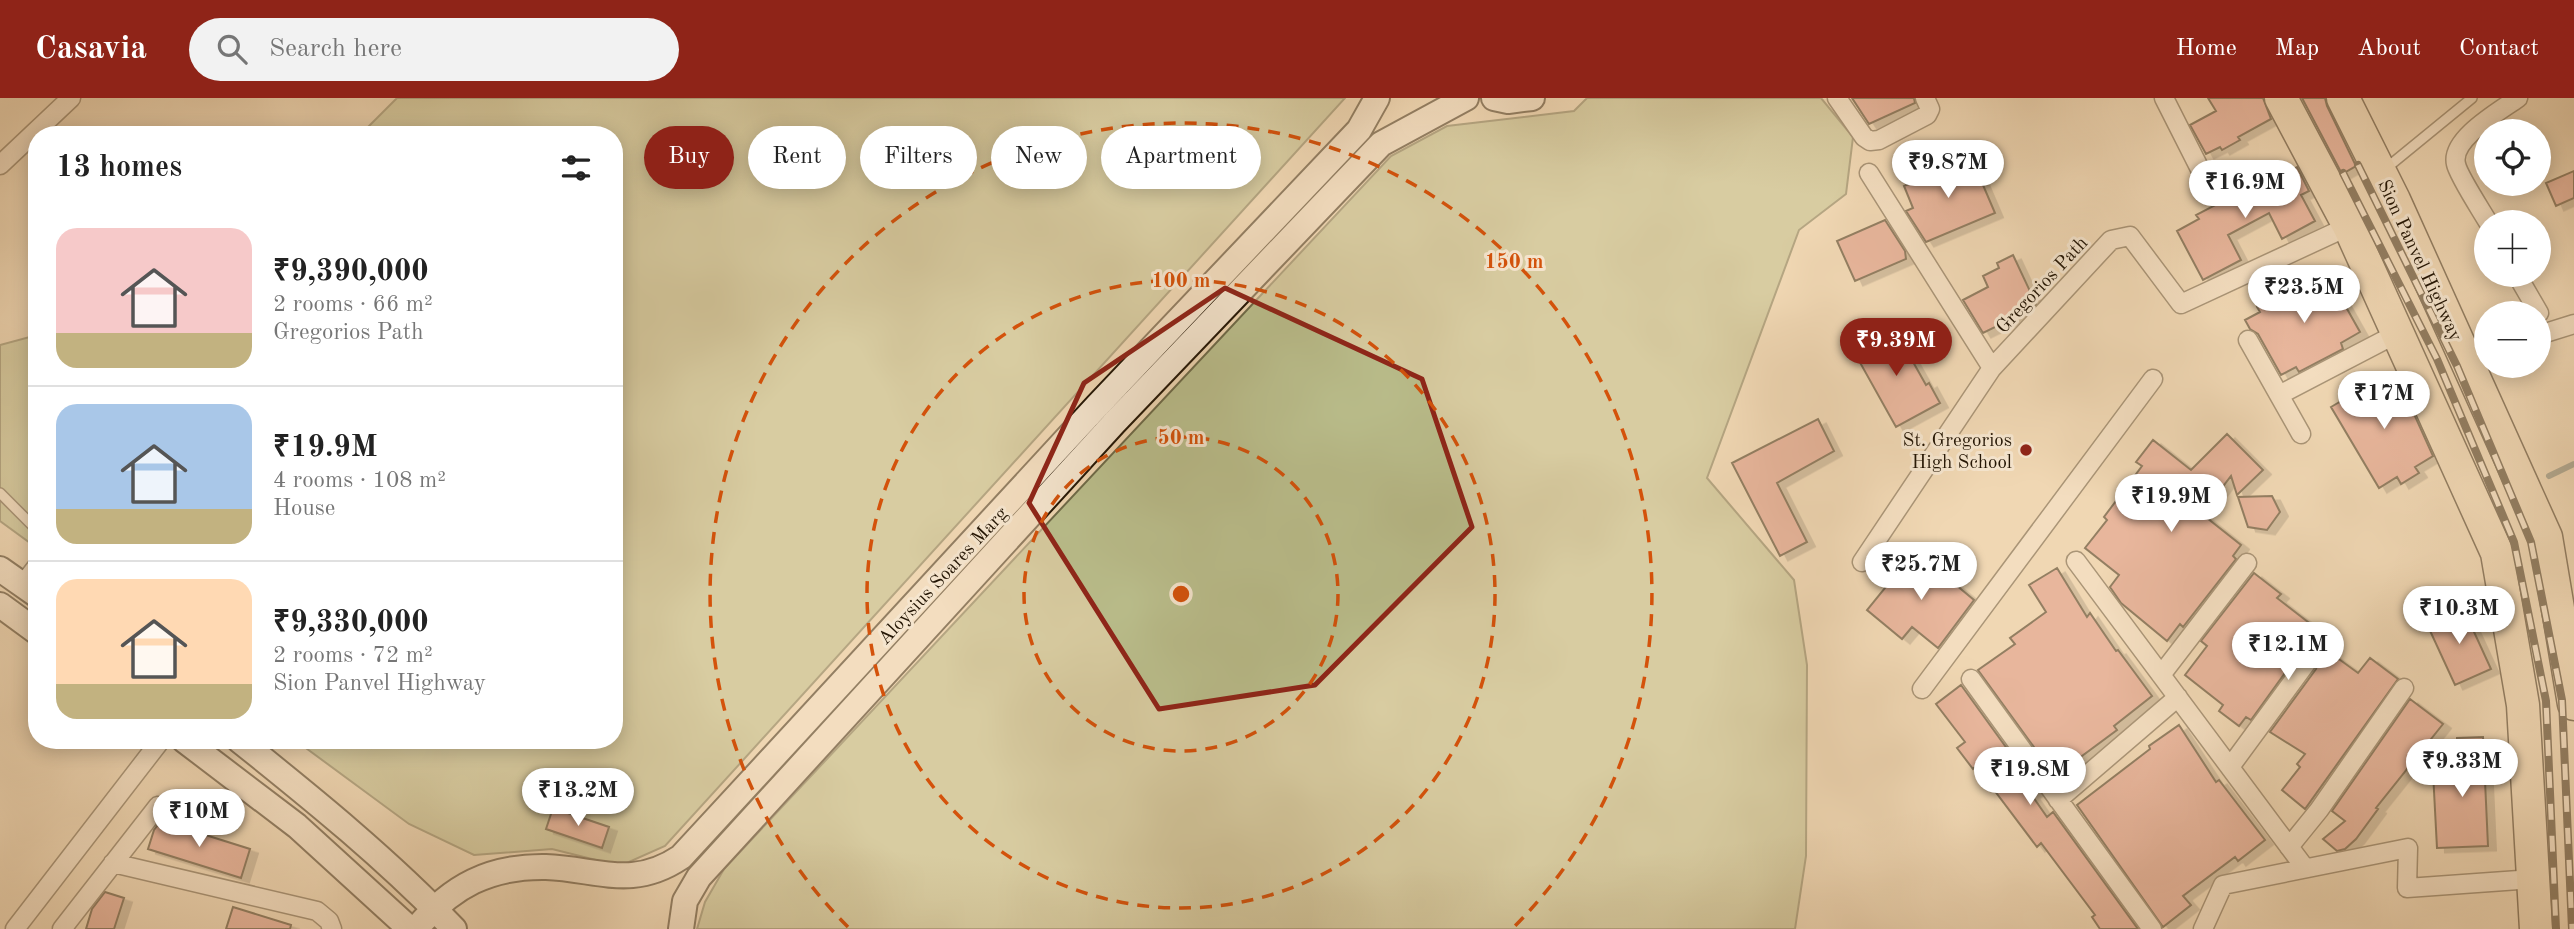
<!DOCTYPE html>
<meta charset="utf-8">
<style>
body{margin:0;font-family:"Old Standard TT",serif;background:#f2f2f2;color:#222;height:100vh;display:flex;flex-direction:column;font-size:26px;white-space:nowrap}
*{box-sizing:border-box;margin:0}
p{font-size:23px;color:#767676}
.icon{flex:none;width:38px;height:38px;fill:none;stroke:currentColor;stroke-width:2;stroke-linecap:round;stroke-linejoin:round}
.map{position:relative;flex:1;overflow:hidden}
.panel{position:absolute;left:28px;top:28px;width:595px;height:623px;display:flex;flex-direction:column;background:#fff;border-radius:28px;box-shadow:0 4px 18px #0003}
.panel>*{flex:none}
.guide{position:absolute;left:644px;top:28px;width:665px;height:63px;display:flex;gap:14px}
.buttons{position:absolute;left:2474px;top:21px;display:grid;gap:14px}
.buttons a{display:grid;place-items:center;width:77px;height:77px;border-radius:50%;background:#fff;box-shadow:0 4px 18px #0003;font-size:35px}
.price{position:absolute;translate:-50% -60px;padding:0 16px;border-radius:24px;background:#fff;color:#222;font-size:23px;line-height:46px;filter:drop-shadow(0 2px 4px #0008)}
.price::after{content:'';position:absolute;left:50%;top:42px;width:21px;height:16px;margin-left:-10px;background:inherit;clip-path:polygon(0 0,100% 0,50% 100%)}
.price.on{background:#8f2418;color:#fff}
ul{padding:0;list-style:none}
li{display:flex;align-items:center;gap:21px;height:175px;padding:0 28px}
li+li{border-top:2px solid #e0e0e0}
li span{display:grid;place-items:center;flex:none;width:196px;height:140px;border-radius:21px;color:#555}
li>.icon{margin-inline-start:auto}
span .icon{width:84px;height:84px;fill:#fffc;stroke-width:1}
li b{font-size:30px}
h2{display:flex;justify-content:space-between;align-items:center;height:84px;padding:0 28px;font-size:30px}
.chip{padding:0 24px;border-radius:32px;background:#fff;box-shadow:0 4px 18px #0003;font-size:24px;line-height:63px}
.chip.on{background:#8f2418;color:#fff}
header{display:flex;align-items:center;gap:42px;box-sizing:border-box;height:98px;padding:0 35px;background:#8f2418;color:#fff}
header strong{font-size:33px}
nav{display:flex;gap:38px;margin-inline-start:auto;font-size:24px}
.search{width:490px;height:63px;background:#f2f2f2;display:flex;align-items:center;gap:18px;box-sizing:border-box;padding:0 24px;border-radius:38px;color:#767676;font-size:26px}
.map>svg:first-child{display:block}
.green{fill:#babe8c;stroke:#6e6a48;stroke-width:2}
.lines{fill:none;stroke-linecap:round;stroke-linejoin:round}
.stream{stroke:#6b776e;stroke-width:6}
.building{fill:#dd8f81;stroke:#231504;stroke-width:2;filter:url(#shadow)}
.lane-casing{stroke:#564630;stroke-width:12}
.street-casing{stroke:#564630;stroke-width:21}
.secondary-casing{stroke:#231504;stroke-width:28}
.highway-casing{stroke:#231504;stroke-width:35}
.lane{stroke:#f5e5ce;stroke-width:9}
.street{stroke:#f5e5ce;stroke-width:18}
.secondary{stroke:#f5e5ce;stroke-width:24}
.highway{stroke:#f0d7b3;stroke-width:32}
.rail-casing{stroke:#231504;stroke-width:8}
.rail{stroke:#f5e5ce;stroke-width:5;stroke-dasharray:16;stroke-linecap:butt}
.marked{fill:none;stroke:#8f2418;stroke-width:5;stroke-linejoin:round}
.ring{fill:none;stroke:#d4520b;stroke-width:3.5;stroke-dasharray:12 9}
.poi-dot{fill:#8f2418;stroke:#f5e5ce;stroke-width:2.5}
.labels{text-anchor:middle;stroke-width:6;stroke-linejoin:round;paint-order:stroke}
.street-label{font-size:19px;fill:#231504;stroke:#f5e5ce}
.poi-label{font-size:19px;fill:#231504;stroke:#f5e5ce;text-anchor:end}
.centre{fill:#d4520b;stroke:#f5e5ce;stroke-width:3.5}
.ring-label{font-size:21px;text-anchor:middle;font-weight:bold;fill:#d4520b;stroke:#f5e5ce;stroke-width:6;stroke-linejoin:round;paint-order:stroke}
</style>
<header>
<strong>Casavia</strong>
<div class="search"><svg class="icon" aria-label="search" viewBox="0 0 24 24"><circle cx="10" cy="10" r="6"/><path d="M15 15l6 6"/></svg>Search here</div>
<nav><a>Home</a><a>Map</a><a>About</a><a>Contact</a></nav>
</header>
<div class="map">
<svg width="2574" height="831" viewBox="0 0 2574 831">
<defs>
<filter id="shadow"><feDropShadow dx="8" dy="4.5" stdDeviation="0" flood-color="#0004"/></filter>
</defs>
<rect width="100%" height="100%" fill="#f0d7b3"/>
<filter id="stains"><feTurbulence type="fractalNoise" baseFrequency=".00286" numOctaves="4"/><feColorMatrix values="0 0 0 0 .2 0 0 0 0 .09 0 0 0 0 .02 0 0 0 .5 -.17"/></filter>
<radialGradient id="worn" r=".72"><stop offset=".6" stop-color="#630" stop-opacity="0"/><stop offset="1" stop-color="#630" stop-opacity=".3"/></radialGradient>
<path class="green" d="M397 0H1345L665 748 620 768 552 751 474 757 409 726 295 642H614V37H360Z
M1587 0H1821L1853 39 1846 96 1799 132 1707 380 1794 482 1807 567 1806 758 1795 831H697L705 804 724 771 1391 58 1447 28 1574 13Z
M37 237V450L0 423V247Z"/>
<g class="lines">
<path class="stream" d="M2549 378 2574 366"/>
</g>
<path class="building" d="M1852 0H1914L1915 5 1869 26Z
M2208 0H2263L2271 21 2238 39 2240 42 2222 52 2220 49 2206 56 2190 27 2216 13Z
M2302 0H2325L2327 8 2356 68 2342 76Z
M1971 59 1995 115 1926 144 1906 113 1913 110 1904 88Z
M2297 69 2309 93 2301 97 2315 123 2282 141 2269 115 2228 137 2241 162 2203 182 2177 133 2199 121 2196 117 2265 81 2267 85Z
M2574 73V100L2556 108 2546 85Z
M1885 122 1905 153 1906 161 1855 183 1837 143Z
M2013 157 2036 206 2032 211 1983 235 1963 202 1988 189 1983 178 1999 170 1997 165Z
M2328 177 2360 234 2341 245 2343 251 2299 274 2296 269 2281 277 2258 236 2250 231 2245 222 2260 214 2257 209 2304 184 2306 189Z
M1894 230 1926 287 1929 285 1940 305 1896 329 1853 252Z
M2387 276 2401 298 2405 296 2433 358 2415 369 2419 375 2401 386 2397 379 2379 390 2331 309Z
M1818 321 1834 353 1777 385 1807 444 1780 458 1732 365Z
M2227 336 2263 372 2237 397 2231 378 2202 416 2241 447 2233 458 2236 461 2183 529 2180 526 2167 543 2121 505 2110 489 2119 477 2085 450 2107 422 2104 419 2142 368 2136 364 2153 342 2191 372Z
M2272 398 2280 414 2267 432 2248 429 2238 399Z
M1915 453 1974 502 1938 550 1912 529 1902 541 1867 512Z
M2057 470 2087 519 2090 515 2116 553 2118 552 2152 598 2114 628 2117 632 2055 678 1978 572 2015 546 2010 540 2046 514 2029 487Z
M2254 475 2281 496 2277 500 2317 531 2310 540 2358 575 2370 560 2398 581 2305 711 2282 692 2300 669 2297 666 2305 656 2270 634 2316 571 2318 565 2314 555 2308 553 2298 557 2251 622 2246 619 2239 628 2219 613 2223 607 2185 577 2207 548 2201 543Z
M2464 512 2491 571 2455 587 2426 524 2447 515 2449 519Z
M1961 587 2037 692 2031 696 2047 719 2053 714 2138 831H2100L2092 819 2095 817 2041 745 2037 749 1976 668 1973 671 1957 650 1965 644 1936 606Z
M2410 601 2443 626 2376 710 2378 711 2356 741 2345 751 2337 753 2323 741 2345 723 2332 713Z
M2179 627 2216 684 2219 682 2265 742 2238 763 2235 759 2183 798 2191 807 2163 829 2077 707 2150 651 2149 648Z
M2483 639 2488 748 2437 750 2433 674 2458 673 2457 640Z
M553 710 609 729 602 750 546 731Z
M161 723 250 751 241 780 148 751 154 732Z
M105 794 124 800 114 831H86L92 811Z
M233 809 291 827 290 831H226Z"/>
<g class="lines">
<defs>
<path id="lane" d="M2384 72 2472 0
M0 395 37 432
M20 483 37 461"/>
<path id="street" d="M1837 0 1864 39 1870 43 1879 42 1927 17 1930 11 1925 0
M2164 0 2206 83
M0 67 71 0
M1869 75 1992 270
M2488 124C2481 112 2458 77 2456 66 2450 41 2500 13 2518 0
M2517 177 2539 215
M2539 237 2574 226
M2248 242 2279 297 2398 235
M2465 258 2487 252
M2279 297 2301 336
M2076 463 2305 770
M1862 464 1992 270 2111 142 2130 138 2181 206 2349 128
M2161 577 2247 465
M1971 581 2152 831
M1922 591 2153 281
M2230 669 2307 564
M2058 702 2178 599
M2289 749 2319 712 2404 590
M113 765 317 813 329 823 332 831
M15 831 161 642
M62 831 158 708
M2203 831 2223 787 2408 750 2407 790 2533 781"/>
<path id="secondary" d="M1494 0 1508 3 1532 0
M0 471 37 497
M0 507 37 534
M184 642 297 728 410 831
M239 642C313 701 388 762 454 831
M416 831C451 788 490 768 546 769 598 771 632 792 681 759L1097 308 1359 32 1377 0
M681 831 685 803 699 779 1115 324 1381 46 1466 0"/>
<path id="highway" d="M2281 0 2349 128 2497 455 2523 607 2536 831
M2343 0 2394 102 2546 439 2574 606"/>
</defs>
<use href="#lane" class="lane-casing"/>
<use href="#street" class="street-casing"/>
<use href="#secondary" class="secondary-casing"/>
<use href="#highway" class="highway-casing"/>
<use href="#lane" class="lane"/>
<use href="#street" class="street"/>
<use href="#secondary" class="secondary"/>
<use href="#highway" class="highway"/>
<defs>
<path id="rail" d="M2358 67 2457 268 2531 444 2562 602 2572 831
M2343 75 2437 261 2514 444 2546 603 2556 831"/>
</defs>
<use href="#rail" class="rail-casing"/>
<use href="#rail" class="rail"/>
</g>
<path d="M0 0H2574V831H0ZM1225 190 1422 281 1472 429 1315 587 1159 611 1029 405 1084 285Z" fill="#f0d7b3" fill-opacity=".55" fill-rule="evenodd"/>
<path class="marked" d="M1225 190 1422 281 1472 429 1315 587 1159 611 1029 405 1084 285Z"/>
<g class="ring">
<circle cx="1181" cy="496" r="157"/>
<circle cx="1181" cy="496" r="314"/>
<path d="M848 829A471 471 0 1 1 1514 829"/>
</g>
<circle class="poi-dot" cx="2026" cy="352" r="7"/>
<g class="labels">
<g class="street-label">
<text transform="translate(2421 162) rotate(65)" y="7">Sion Panvel Highway</text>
<text transform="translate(2041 186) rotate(-47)" y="7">Gregorios Path</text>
<text transform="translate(942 477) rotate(-47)" y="7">Aloysius Soares Marg</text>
</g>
<g class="poi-label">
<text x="2012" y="348">St. Gregorios<tspan x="2012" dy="22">High School</tspan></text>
</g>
</g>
<circle cx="1181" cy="496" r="10" class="centre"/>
<g class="ring-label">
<text x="1514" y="170">150 m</text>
<text x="1181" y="189">100 m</text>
<text x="1181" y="346">50 m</text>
</g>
<rect width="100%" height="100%" filter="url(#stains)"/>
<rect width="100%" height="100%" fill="url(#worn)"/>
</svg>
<div class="buttons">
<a><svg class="icon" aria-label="locate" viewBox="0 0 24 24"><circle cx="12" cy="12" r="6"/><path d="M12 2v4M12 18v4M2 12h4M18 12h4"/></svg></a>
<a>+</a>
<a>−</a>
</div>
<b class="price" style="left:1948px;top:102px">₹9.87M</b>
<b class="price" style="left:2245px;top:122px">₹16.9M</b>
<b class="price" style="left:2304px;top:227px">₹23.5M</b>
<b class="price on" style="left:1896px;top:280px">₹9.39M</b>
<b class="price" style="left:2384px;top:333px">₹17M</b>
<b class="price" style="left:2171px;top:436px">₹19.9M</b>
<b class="price" style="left:1921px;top:504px">₹25.7M</b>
<b class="price" style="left:2459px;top:548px">₹10.3M</b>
<b class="price" style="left:2288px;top:584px">₹12.1M</b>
<b class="price" style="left:2462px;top:701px">₹9.33M</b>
<b class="price" style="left:2030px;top:709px">₹19.8M</b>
<b class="price" style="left:578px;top:730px">₹13.2M</b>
<b class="price" style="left:199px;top:751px">₹10M</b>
<div class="guide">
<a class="chip on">Buy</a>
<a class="chip">Rent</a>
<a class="chip">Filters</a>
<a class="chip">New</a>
<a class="chip">Apartment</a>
</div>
<section class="panel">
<h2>13 homes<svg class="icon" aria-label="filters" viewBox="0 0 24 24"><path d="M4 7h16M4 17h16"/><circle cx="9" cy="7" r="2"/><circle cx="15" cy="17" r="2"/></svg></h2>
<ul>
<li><span style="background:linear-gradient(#f6c9c9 75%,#c2b280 0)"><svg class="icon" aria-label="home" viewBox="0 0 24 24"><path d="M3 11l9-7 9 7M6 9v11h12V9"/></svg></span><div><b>₹9,390,000</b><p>2 rooms · 66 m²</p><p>Gregorios Path</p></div></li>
<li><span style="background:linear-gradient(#a9c7e8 75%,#c2b280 0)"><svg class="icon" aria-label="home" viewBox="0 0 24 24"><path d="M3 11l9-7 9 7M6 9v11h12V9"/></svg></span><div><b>₹19.9M</b><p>4 rooms · 108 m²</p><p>House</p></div></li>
<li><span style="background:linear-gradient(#ffd9b3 75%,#c2b280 0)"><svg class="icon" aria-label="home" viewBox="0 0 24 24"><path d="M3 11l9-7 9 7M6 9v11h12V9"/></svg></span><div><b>₹9,330,000</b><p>2 rooms · 72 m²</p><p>Sion Panvel Highway</p></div></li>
</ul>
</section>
</div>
